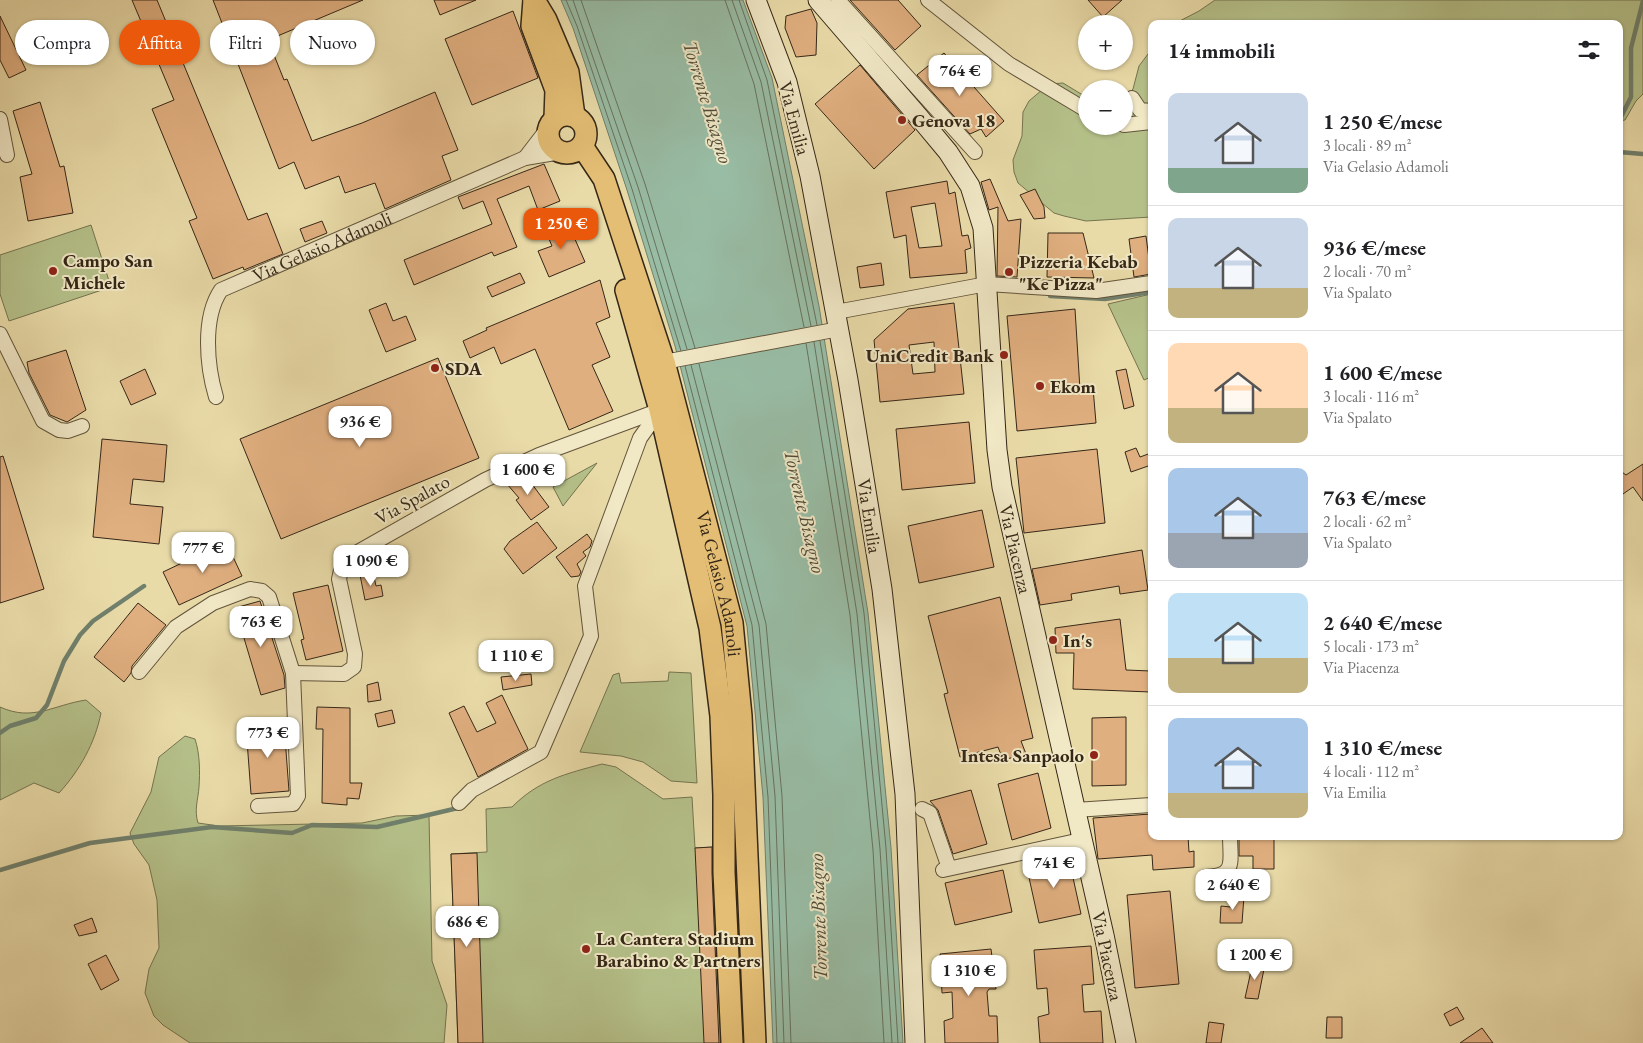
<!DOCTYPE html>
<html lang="it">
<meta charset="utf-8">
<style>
body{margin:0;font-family:"EB Garamond",serif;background:#f6f6f6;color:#202124;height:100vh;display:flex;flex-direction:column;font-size:19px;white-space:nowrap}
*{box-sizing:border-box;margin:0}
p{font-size:16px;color:#757577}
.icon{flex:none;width:28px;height:28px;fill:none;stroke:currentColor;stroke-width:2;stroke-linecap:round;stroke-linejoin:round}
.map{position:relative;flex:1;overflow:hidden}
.panel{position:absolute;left:1148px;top:20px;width:475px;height:820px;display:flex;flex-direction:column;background:#fff;border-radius:10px;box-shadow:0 1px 4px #0004}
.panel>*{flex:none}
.guide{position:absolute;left:15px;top:20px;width:475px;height:45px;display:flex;gap:10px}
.tools{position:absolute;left:1078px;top:15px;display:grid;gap:10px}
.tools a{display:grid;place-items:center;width:55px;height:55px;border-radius:50%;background:#fff;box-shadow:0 1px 4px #0004;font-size:25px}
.price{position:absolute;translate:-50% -42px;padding:0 11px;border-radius:10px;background:#fff;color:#222;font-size:16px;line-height:32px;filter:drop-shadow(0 1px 2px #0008)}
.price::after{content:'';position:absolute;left:50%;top:30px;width:15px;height:11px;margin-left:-8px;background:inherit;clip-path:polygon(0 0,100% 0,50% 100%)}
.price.on{background:#ea580c;color:#fff}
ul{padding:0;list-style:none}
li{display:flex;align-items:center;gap:15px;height:125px;padding:0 20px}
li+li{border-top:1px solid #e0e0e0}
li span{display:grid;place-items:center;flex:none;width:140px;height:100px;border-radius:10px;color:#555}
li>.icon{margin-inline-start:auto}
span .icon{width:60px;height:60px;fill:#fffc;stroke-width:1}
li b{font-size:21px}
h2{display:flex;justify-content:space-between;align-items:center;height:60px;padding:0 20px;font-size:21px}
.chip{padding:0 18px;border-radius:22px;background:#fff;box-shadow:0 1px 4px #0004;font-size:18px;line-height:45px}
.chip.on{background:#ea580c;color:#fff}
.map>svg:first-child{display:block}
.green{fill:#b5c089;stroke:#757450}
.water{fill:#98bca4;stroke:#70806c}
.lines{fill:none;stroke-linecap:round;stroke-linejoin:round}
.shore{stroke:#66725e;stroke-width:1}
.stream{stroke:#70806c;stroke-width:4.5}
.building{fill:#e0af80;stroke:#352717;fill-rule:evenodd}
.street-casing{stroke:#62543b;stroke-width:16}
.secondary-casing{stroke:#352717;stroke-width:21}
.primary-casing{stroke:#352717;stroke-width:24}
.street{stroke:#f1e8c6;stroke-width:14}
.secondary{stroke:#f1e8c6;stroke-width:19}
.primary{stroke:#e4be74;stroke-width:21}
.poi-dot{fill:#8f2418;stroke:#f1e8c6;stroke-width:2}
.labels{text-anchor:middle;stroke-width:4;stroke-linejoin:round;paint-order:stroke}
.street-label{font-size:19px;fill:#352717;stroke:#f1e8c6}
.poi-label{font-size:19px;font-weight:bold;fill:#352717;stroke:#f1e8c6;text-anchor:start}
.water-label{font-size:20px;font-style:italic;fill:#4e4c3a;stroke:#f1e8c6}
</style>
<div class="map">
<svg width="1643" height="1043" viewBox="0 0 1643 1043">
<rect width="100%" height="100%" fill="#e9dba8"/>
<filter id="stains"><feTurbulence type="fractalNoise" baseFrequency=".004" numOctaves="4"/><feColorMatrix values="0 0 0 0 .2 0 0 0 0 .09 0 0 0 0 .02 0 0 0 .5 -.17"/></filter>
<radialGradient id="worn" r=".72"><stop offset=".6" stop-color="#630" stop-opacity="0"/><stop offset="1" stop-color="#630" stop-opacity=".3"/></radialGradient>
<path class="green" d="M1215 0H1643V94L1636 101 1625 120 1619 121V24H1174L1199 11Z
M1151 50V217L1086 221 1064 216 1054 213 1018 183 1014 172 1013 160 1022 136 1023 112 1029 101 1049 84 1063 83 1086 97V126H1124V99L1133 89 1139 66Z
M91 225 111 287 9 321 0 294V255Z
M1151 294V377L1144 380 1108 304Z
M597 463 563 506 553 487Z
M669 672 691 673 697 783 671 781 643 762 621 756 580 752 613 675 619 673 621 683 668 681Z
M86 700 101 713C95 743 80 770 59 793L34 783 0 800V707C33 722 53 705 86 700Z
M185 736 195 739C200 754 200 772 199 787 198 800 194 810 198 823L219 826 362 823 396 816 429 815 432 961 447 1005 444 1043H190L163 1025 154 1016 145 993 149 969 159 948 157 900 149 865 134 844 130 833 151 792 159 757Z
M602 764 616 767 663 799 692 797 695 848 714 847 722 1043H458L451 854 487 852 486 809 512 807C539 780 565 774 602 764Z"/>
<path class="water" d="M561 0H743L772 78 819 306 868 613 891 848 903 1043H773L763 797 747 626 675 346 627 190 573 28Z"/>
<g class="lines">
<path class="shore" d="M566 0 577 26 632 189 681 351
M573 0 638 187 687 349
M581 0 645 184 695 348
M725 0 754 84 804 327
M732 0 761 82 811 326
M739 0 767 80 817 325
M820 341 864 613 886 848 898 1043
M814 342 857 614 880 849 892 1043
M806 343 850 615 873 850 884 1043
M699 364 766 624 782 796 791 1043
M691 365 759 625 775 796 784 1043
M685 366 752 625 768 797 777 1043"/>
<path class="stream" d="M1619 121 1631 97V48L1643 1
M1619 152 1643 154
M1050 296 1105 299 1151 292
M0 733 10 726 36 718 47 705 64 661 80 635 93 621 144 586
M0 870 90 843 212 827 292 833 312 825 377 827 458 808"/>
</g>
<path class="building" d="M132 0H157L248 220 267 213 283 254 244 270 243 267 213 279 189 221 197 218 152 109 174 100Z
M213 0H363L268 40 284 80 287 79 312 141 362 123 435 92 458 150 442 156 451 180 385 209 375 183 345 193 339 176 305 189 294 162 279 169Z
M434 0H476L440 15Z
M850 0H898L921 26 895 50Z
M1088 0H1122L1103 17Z
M811 9 817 23 816 55 796 57 785 28 786 16Z
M513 11 538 78 472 105 445 39Z
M0 16 26 70 9 78 0 60Z
M944 53 1004 121 986 137 981 129 970 134 917 75Z
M860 65 915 130 874 169 815 104Z
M40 102 60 167 64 166 73 213 28 221 20 177 32 174 13 111Z
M544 164 560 201 538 210 529 186 497 199 517 247 494 256 492 252 414 285 404 260 492 224 483 201 463 209 458 197Z
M990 179 1008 221 1021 219 1017 277 997 276 998 207 989 210 981 182Z
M947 181 949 194 955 192 962 236 968 235 971 248 965 250 967 273 910 278 906 235 894 238 886 192ZM935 203 942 246 919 248 911 207Z
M1035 189 1044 207 1045 218 1034 219 1020 195Z
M322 221 327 233 305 242 300 229Z
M567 221 585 262 549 277 538 251 552 246 545 230Z
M1048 233H1083L1094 278 1047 277Z
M1146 236 1151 274 1134 277 1129 239Z
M881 263 884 285 860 288 857 267Z
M520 273 525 283 492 297 487 287Z
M600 280 610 317 596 323 610 357 592 365 613 411 569 430 535 349 501 364 494 347 470 358 463 341 487 330 486 328Z
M386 303 393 321 406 316 416 340 386 352 369 310Z
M954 303 964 394 880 402 874 340 908 309ZM934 342 935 372 913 374 909 345Z
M1075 309 1080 390 1093 388 1096 423 1017 431 1007 316Z
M66 350 86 410 67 422 50 415 29 373 27 362Z
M438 358 479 458 281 539 240 439Z
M145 369 156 394 131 405 120 381Z
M1126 369 1134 406 1124 409 1116 371Z
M969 422 975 483 902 490 896 429Z
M102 439 167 445 164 482 133 479 130 504 163 507 159 544 93 537Z
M1136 448 1140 457 1151 453V465L1131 472 1125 452Z
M1097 449 1105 523 1024 533 1016 458Z
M3 456 44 589 0 603V457Z
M1643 464V501L1633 487 1623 494 1619 487V470L1626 475Z
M523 472 549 507 531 520 516 500 519 498 507 484Z
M982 510 994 567 919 583 908 526Z
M537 522 557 548 523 574 504 549 510 541Z
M587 534 592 541 590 547 583 552 586 556 577 564 581 572 579 576 571 577 556 557Z
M226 542 242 576 179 605 163 572Z
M1142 550 1148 590 1120 594 1119 586 1071 594 1072 600 1040 605 1032 569Z
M373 572 376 586 381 585 383 596 365 600 360 575Z
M328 585 343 651 306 660 301 640 304 639 293 593Z
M1000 597 1033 738 1021 741 1026 754 1003 760 998 747 960 757 944 694 948 693 928 616Z
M260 601 284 675 285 688 261 695 235 608Z
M138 603 166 625 132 666 131 673 124 682 94 657Z
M1120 619 1126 670 1151 671V692L1073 689 1074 653H1056L1055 628Z
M531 674 532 685 503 690 501 677Z
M378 682 381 700 368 702 367 685Z
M502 695 528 749 478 777 449 713 464 706 477 732 496 723 486 703Z
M317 707 350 708V783H362L359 799 347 798V805L322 803 323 729H316Z
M392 710 395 723 378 727 375 714Z
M1126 717V785L1092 786V718Z
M284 724 289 791 251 794 246 727Z
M1038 773 1051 828 1012 840 998 784Z
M971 790 987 844 953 854 938 810 930 801Z
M1151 814V836H1188L1189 852 1194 851V867L1153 870 1152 855 1098 859 1093 818Z
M1239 836H1274V869H1253V856H1239Z
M712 847V873L719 1043H704L695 848Z
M477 853 483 1043H458L451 854Z
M1068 855 1081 914 1039 923 1026 864Z
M1003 870 1012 912 955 925 945 883Z
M1170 891 1179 984 1135 988 1127 895Z
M1231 896H1244L1242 923H1220L1221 906 1231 907Z
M92 918 97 932 79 936 74 925Z
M1091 946 1094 984 1082 985 1084 1012 1101 1011 1103 1043H1040L1038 1017 1049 1014 1047 988 1037 989 1034 950Z
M991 949 996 989H989L987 992 989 1016H997L998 1043H945L944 1021 953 1018 952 992 942 993 940 954Z
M106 955 119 980 101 990 88 964Z
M1253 962 1265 964 1258 999 1245 998Z
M1457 1007 1464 1019 1450 1026 1444 1014Z
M1327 1017H1342V1038H1326Z
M1209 1022 1224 1024 1221 1043H1206Z
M1482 1028 1493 1043H1460Z"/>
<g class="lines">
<defs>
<g id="street">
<path d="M838 0 975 152"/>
<path d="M928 0 1009 64 1086 110"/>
<path d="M1132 98 1140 110 1151 111"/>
<path d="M0 119 7 155"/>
<path d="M1124 125 1151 122"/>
<path d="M525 158 548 128"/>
<path d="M836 312 987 284 1096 291 1151 283"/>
<path d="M0 334 43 421 59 430 68 431 82 426"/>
<path d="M664 362 839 329"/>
<path id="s1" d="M216 397C207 367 202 318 221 290L525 158 561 152"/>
<path d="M139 672 176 627 213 603 250 589 262 591 269 597 293 673 298 796 293 804 258 806"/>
<path d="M293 673 344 674 354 667 355 654 339 579 342 566 349 557 485 480 539 455 660 410"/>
<path d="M459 803 472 790 541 752 591 636 585 586 640 438 660 410"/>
<path d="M922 809 930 813 949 868"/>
<path d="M1075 810 1151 805"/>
<path d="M943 870 1081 840"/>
<path d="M1205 877C1237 876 1230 862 1230 836"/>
</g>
<path id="secondary" d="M756 0 787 82 810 176 848 380 882 589 905 794 915 1043
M818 0 918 116 948 152 970 186 983 228 997 450 1002 487 1104 935 1126 1043"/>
<g id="primary">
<path d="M534 0 546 20 568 72 574 116"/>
<path d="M534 0 532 26 556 90 555 118"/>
<circle cx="567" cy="134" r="19"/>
<path id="s2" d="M582 146 604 179 664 362 732 623 741 716 755 1043"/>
<path d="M626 290 660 410 710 628 721 716 724 795V872L732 1043"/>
</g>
</defs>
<use href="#street" class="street-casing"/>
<use href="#secondary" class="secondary-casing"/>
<use href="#primary" class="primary-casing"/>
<use href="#street" class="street"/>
<use href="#secondary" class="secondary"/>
<use href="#primary" class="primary"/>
</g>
<g class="poi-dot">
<circle cx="902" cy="120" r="5"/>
<circle cx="53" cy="271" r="5"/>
<circle cx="1009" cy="272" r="5"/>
<circle cx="1004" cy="355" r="5"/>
<circle cx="435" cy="368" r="5"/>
<circle cx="1040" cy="386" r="5"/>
<circle cx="1053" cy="640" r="5"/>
<circle cx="1094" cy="755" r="5"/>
<circle cx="586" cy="949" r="5"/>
</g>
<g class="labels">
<g class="street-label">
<text transform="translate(795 118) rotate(75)" y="7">Via Emilia</text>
<text dy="7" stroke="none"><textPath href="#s1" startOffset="220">Via Gelasio Adamoli</textPath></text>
<text transform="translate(412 499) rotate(-29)" y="7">Via Spalato</text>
<text transform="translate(870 516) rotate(81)" y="7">Via Emilia</text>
<text transform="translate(1016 549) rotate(77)" y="7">Via Piacenza</text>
<text dy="7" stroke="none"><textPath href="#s2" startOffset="461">Via Gelasio Adamoli</textPath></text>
<text transform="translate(1108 956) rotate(78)" y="7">Via Piacenza</text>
</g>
<g class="poi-label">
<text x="912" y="127">Genova 18</text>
<text x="63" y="267">Campo San<tspan x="63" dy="22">Michele</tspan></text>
<text x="1019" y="268">Pizzeria Kebab<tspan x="1019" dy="22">"Ke Pizza"</tspan></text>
<text x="994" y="362" text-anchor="end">UniCredit Bank</text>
<text x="445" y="375">SDA</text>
<text x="1050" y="393">Ekom</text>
<text x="1063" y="647">In's</text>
<text x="1084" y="762" text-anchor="end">Intesa Sanpaolo</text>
<text x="596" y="945">La Cantera Stadium<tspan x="596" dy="22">Barabino &amp; Partners</tspan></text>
</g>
<g class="water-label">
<text transform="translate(708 102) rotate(73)" y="7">Torrente Bisagno</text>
<text transform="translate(805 511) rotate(77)" y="7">Torrente Bisagno</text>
<text transform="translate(818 917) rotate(-92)" y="7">Torrente Bisagno</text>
</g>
</g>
<rect width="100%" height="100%" filter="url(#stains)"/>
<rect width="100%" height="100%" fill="url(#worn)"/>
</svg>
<div class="tools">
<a>+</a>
<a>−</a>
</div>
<b class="price" style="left:960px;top:97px">764 €</b>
<b class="price on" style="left:561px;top:250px">1 250 €</b>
<b class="price" style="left:360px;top:448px">936 €</b>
<b class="price" style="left:528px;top:496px">1 600 €</b>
<b class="price" style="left:203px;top:574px">777 €</b>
<b class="price" style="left:371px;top:587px">1 090 €</b>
<b class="price" style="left:261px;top:648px">763 €</b>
<b class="price" style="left:516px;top:682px">1 110 €</b>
<b class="price" style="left:268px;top:759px">773 €</b>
<b class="price" style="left:1054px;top:889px">741 €</b>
<b class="price" style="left:1233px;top:911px">2 640 €</b>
<b class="price" style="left:467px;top:948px">686 €</b>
<b class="price" style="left:1255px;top:981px">1 200 €</b>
<b class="price" style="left:969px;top:997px">1 310 €</b>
<div class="guide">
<a class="chip">Compra</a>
<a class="chip on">Affitta</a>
<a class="chip">Filtri</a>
<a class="chip">Nuovo</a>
</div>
<section class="panel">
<h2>14 immobili<svg class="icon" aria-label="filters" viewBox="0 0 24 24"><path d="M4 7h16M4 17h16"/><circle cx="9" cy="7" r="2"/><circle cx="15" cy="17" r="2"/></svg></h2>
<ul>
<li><span style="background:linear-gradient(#c9d6e8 75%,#7fa58c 0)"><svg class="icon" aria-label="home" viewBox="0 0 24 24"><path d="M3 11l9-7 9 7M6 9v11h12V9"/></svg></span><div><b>1 250 €/mese</b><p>3 locali · 89 m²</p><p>Via Gelasio Adamoli</p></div></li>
<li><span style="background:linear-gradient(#c9d6e8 70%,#c2b280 0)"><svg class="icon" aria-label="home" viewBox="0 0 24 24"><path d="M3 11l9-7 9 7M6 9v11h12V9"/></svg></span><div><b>936 €/mese</b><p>2 locali · 70 m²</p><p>Via Spalato</p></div></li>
<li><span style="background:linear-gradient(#ffd9b3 65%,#c2b280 0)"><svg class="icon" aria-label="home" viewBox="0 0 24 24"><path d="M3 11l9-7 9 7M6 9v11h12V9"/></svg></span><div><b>1 600 €/mese</b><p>3 locali · 116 m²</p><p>Via Spalato</p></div></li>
<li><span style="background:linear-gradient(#a9c7e8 65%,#9aa5b1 0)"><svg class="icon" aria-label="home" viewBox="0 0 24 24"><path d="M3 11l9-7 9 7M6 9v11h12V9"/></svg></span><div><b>763 €/mese</b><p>2 locali · 62 m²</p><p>Via Spalato</p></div></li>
<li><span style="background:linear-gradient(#bfe0f5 65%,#c2b280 0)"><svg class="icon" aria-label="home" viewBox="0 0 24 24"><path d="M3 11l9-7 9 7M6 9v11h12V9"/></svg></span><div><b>2 640 €/mese</b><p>5 locali · 173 m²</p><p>Via Piacenza</p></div></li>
<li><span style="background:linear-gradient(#a9c7e8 75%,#c2b280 0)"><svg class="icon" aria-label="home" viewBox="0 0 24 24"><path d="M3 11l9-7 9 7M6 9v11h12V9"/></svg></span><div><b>1 310 €/mese</b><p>4 locali · 112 m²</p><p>Via Emilia</p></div></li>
</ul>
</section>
</div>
